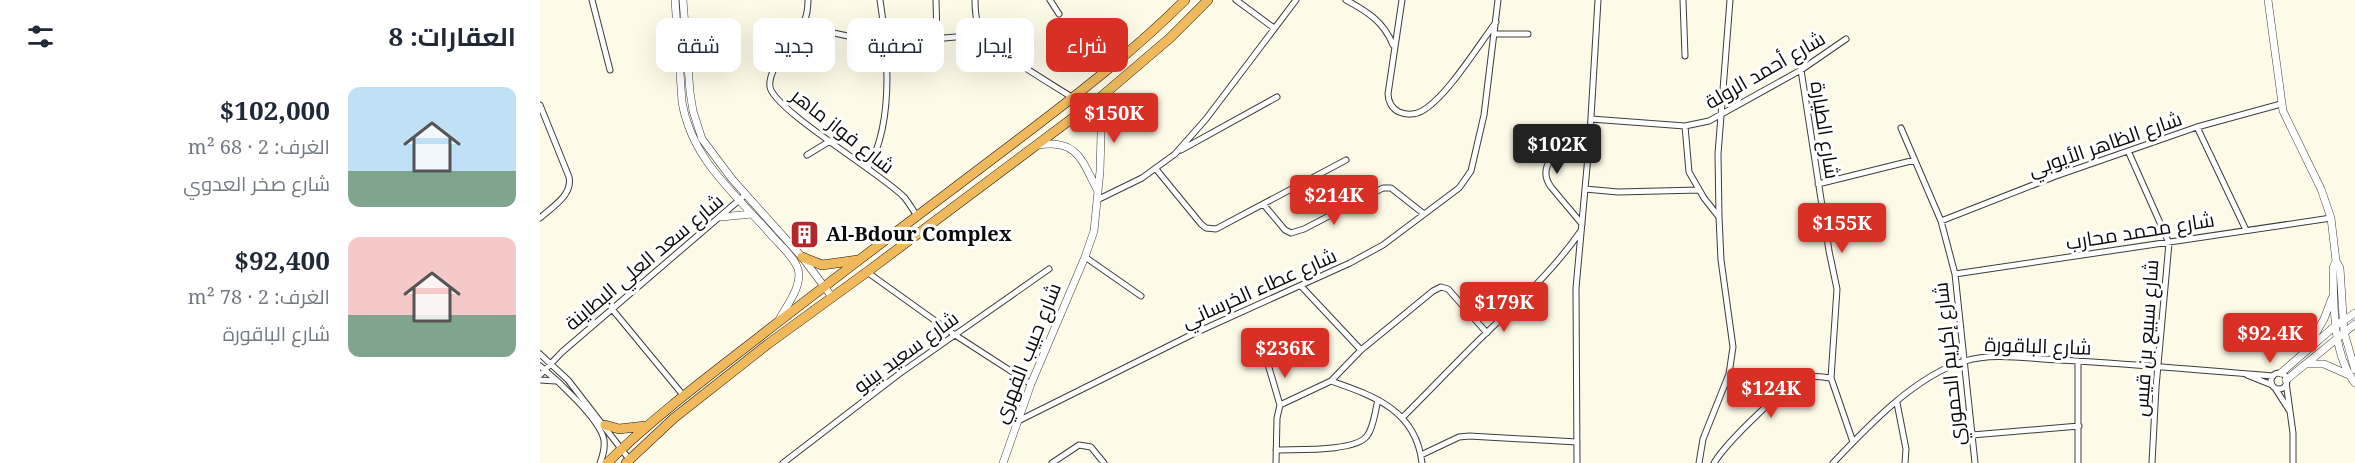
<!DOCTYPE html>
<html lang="ar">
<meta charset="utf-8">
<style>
body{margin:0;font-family:"Noto Serif",Cairo,serif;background:#f6f6f7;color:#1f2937;direction:rtl;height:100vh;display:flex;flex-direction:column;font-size:22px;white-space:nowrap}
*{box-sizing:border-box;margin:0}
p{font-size:20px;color:#747a83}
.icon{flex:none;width:33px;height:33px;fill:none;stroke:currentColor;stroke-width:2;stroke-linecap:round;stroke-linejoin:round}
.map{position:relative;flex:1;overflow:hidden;direction:ltr}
.details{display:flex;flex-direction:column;background:#fff;width:540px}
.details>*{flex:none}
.banner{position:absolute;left:18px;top:18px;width:570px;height:54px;direction:rtl;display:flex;gap:12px}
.price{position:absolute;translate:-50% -51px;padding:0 14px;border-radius:6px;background:#d93025;color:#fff;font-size:20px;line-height:39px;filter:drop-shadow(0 2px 3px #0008)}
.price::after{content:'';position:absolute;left:50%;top:36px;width:18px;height:14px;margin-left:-9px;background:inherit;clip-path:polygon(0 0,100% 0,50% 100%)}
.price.on{background:#222;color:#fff}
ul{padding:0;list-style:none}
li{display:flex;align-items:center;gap:18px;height:150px;padding:0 24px}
li span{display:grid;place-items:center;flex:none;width:168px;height:120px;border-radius:12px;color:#555}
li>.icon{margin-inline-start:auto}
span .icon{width:72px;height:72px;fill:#fffc;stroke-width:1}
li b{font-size:26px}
h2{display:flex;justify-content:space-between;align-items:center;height:72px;padding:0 24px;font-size:26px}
.chip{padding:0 21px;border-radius:12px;background:#fff;box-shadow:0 6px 24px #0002;font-size:21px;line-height:54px}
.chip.on{background:#d93025;color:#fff}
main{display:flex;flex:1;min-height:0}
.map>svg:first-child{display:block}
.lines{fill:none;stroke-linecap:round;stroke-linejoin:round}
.minor-casing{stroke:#3d3d3d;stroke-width:7}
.tertiary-casing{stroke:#3d3d3d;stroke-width:8}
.trunk-casing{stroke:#1b1b1b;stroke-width:10}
.minor{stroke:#fff;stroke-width:5}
.tertiary{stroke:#fff;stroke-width:7}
.trunk{stroke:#f0ba5c;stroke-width:9}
.labels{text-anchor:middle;stroke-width:6;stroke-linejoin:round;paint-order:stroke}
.street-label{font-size:20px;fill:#0a0a0a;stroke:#fff}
.poi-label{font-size:20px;font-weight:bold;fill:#0a0a0a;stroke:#fff;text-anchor:start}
</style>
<main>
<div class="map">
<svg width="1815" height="463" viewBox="0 0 1815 463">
<rect width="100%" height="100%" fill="#fefae8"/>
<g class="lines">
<defs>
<path id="minor" d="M52 0 70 70
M268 0C268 8 267 15 264 22 257 40 227 67 230 87 234 110 342 174 364 197 369 203 373 210 377 216
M396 0 397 39
M435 0C435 9 436 20 439 28 449 49 512 84 533 98
M510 0 519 14
M696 0 734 28
M806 0C828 12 844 22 853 45
M862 0 848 94C848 101 852 109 859 112 866 115 875 115 882 111 906 98 938 46 956 22
M1143 0 1145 56
M264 23C319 47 385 41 443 34
M955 34H988
M1261 70 1289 251 1297 289 1291 378 1313 442
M0 105 29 177C33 195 12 207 0 218
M1051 119 1145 126 1169 121 1261 70 1306 39
M1145 126 1149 172 1164 198 1179 217 1181 260 1193 347 1189 374 1163 439 1159 463
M1657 127 1706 230
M1361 128 1401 221 1415 274 1435 463
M641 150 737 97
M1589 153 1629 243 1616 387 1612 463
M267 155 290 141
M328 168C354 123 348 50 340 0
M616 169 661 224 666 228 676 229 806 160
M1278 184 1375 160
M1045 189 1078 192 1159 190
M559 199 602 178 635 154 666 119 756 0
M724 205 745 230 751 233 764 229 843 188H851L884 214
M1179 216 1178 154 1190 0
M1401 221 1516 176 1657 127 1741 104
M1042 224 1011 187C992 160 1030 146 1050 134
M545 257 601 296
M327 272 415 335 491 384
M1415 274 1791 218
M761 286 821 350
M72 309 143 395
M0 354 28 380 89 459
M727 361 740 405
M1538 361V463
M0 366C17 380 60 419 64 440 65 449 63 455 60 463
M1731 381a8 8 0 1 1 16 0a8 8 0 1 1-16 0Z
M0 375 22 352 205 195
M1707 375 1732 385
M0 380 16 381
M791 381C834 396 876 410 882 463
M1746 382 1753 433V463
M1735 388 1749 410
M1357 403 1366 449 1365 463
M863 417C886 394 909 370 932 347 971 308 1008 278 1040 232
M478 421 655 333 810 263 843 245 919 188 931 171 944 115 958 0
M1432 435 1539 426
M736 450C756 449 815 452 827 436 834 427 835 411 838 400
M881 455 919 437 929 436 1037 442
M243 463 359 374 509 269
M512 463 539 445 551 447 564 463
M736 463 737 418 740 405 791 381 821 350 893 291 901 287 908 289 947 333
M1037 463 1036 288 1050 134 1058 0
M1174 463C1187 442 1241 389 1263 379 1272 375 1281 377 1291 378
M1293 463C1327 427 1376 375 1425 361 1454 352 1489 359 1520 360 1591 364 1662 370 1733 376"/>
<path id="tertiary" d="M135 0 142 102C152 161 196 194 233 237 241 246 254 257 258 269 263 286 246 306 239 320
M143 0 150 92 153 111 162 139 192 179 262 257 292 297
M1728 0 1743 111 1781 189 1791 218 1796 261 1800 268 1804 332 1815 370
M499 145C539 139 542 162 558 191
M181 217 212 214
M1796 261 1793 268C1794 304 1792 354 1815 383
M1768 347 1784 319 1792 298
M1766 364H1784L1809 375
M1741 373 1795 326 1815 313
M1746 380 1815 324
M463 463 491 384 545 257 554 231 560 171 562 96"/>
<path id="trunk" d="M262 257 282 265 318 260
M65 425 79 429 105 426
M67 463C112 419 161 382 210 344 302 272 396 202 488 132 543 90 596 49 645 0
M86 463 134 418 228 344 327 272 562 96 630 38 668 0"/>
</defs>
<use href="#minor" class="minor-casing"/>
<use href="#tertiary" class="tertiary-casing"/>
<use href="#trunk" class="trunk-casing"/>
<use href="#minor" class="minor"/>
<use href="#tertiary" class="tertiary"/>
<use href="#trunk" class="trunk"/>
</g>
<defs>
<symbol id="building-square" viewBox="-11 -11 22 22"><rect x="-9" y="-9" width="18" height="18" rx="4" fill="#b3292b" stroke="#fff"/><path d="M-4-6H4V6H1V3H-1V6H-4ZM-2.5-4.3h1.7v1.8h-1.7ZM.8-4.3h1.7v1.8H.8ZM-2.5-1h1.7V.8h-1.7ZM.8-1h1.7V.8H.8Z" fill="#fff"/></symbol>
</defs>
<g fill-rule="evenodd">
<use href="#building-square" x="248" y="218" width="33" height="33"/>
</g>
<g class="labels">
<g class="street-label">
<text transform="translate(1225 70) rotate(-30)" y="7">شارع أحمد الرولة</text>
<text transform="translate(1285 130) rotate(81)" y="7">شارع الطيارة</text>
<text transform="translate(303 131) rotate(38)" y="7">شارع فواز ماهر</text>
<text transform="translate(1565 144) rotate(-19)" y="7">شارع الظاهر الأيوبي</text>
<text transform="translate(1600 231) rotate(-9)" y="7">شارع محمد محارب</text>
<text transform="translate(104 262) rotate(-40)" y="7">شارع سعد العلي البطاينة</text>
<text transform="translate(719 288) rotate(-24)" y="7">شارع عطاء الخرساني</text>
<text transform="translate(1606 338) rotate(-86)" y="7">شارع سبيع بن قيس</text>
<text transform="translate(1498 346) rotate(2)" y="7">شارع الباقورة</text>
<text transform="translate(366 352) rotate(-36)" y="7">شارع سعيد بينو</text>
<text transform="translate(487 353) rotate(-68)" y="7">شارع حبيب الفهري</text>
<text transform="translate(1409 364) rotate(-96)" y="7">شارع إكريم الحموري</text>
</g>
<g class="poi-label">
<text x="286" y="241">Al-Bdour Complex</text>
</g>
</g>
</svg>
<b class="price" style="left:574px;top:144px">$150K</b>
<b class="price on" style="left:1017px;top:175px">$102K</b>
<b class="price" style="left:794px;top:226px">$214K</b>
<b class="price" style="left:1302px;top:254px">$155K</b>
<b class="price" style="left:964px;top:333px">$179K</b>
<b class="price" style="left:1730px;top:364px">$92.4K</b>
<b class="price" style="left:745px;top:379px">$236K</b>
<b class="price" style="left:1231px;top:419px">$124K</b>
<div class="banner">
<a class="chip on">شراء</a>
<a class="chip">إيجار</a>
<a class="chip">تصفية</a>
<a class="chip">جديد</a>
<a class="chip">شقة</a>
</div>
</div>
<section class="details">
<h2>العقارات: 8<svg class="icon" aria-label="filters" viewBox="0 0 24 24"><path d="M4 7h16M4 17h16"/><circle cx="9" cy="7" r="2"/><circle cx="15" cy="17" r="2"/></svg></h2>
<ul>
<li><span style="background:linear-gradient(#bfe0f5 70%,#7fa58c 0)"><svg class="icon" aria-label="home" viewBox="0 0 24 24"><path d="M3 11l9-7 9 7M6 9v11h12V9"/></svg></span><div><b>$102,000</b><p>الغرف: 2 · 68 m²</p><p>شارع صخر العدوي</p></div></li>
<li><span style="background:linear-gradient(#f6c9c9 65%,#7fa58c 0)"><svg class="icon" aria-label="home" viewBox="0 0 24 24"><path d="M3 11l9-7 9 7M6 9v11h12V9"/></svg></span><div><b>$92,400</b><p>الغرف: 2 · 78 m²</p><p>شارع الباقورة</p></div></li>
</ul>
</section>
</main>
